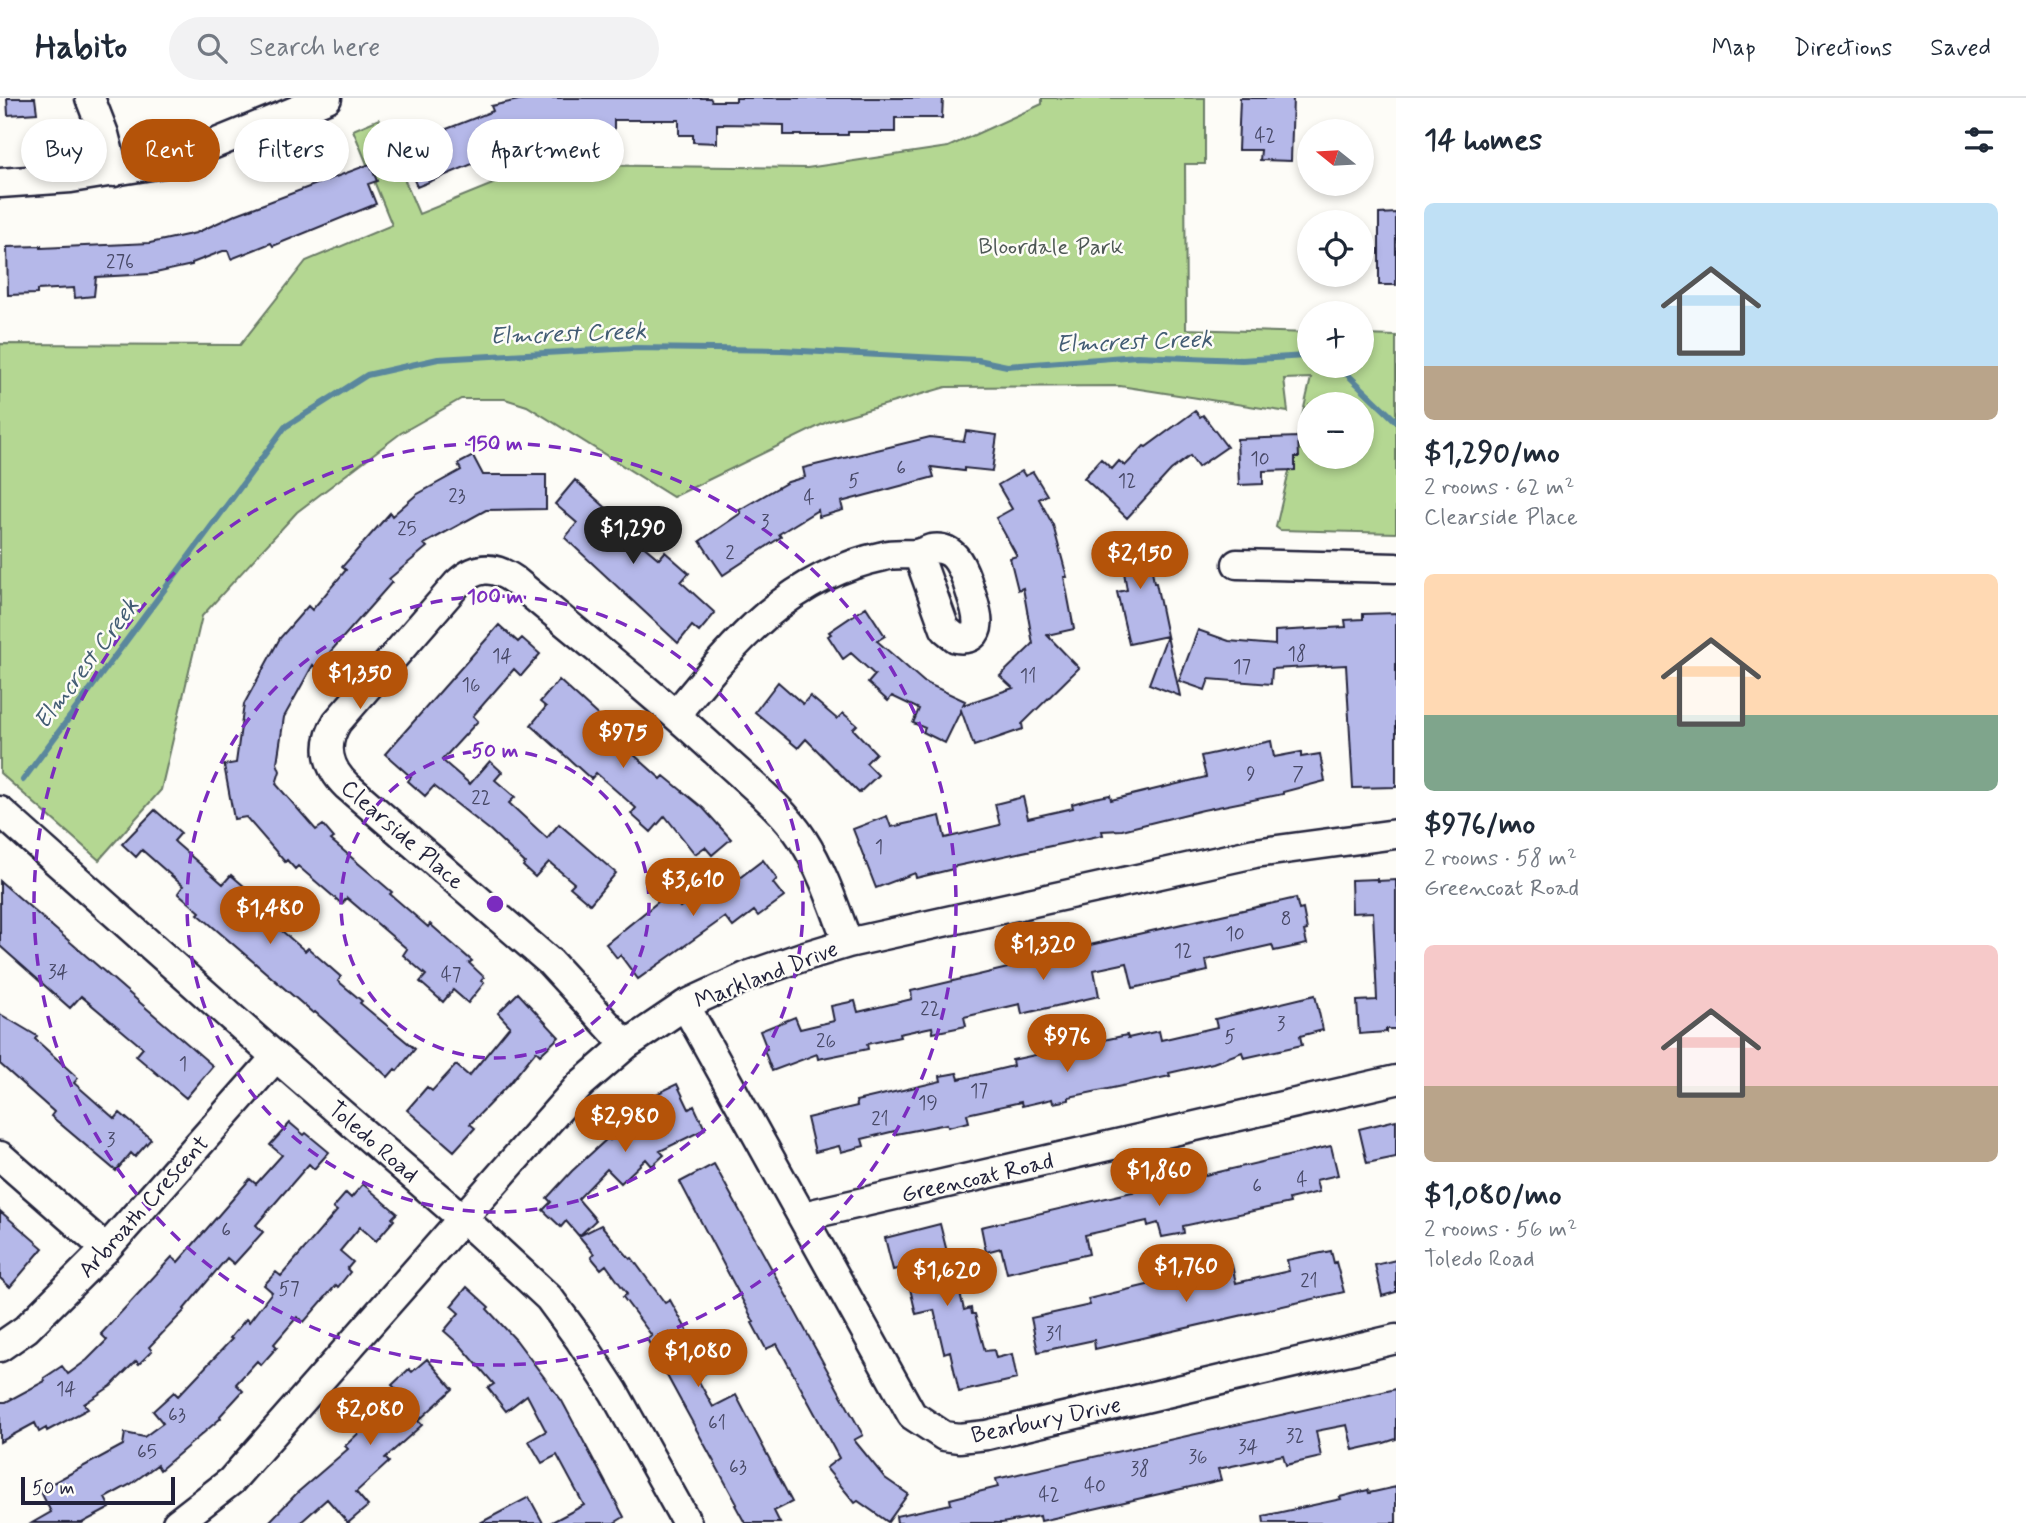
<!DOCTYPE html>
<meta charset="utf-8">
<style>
body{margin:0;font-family:Mynerve,sans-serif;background:#f2f2f3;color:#1f2937;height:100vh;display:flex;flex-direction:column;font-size:26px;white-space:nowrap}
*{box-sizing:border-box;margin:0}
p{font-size:23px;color:#747a83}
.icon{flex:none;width:38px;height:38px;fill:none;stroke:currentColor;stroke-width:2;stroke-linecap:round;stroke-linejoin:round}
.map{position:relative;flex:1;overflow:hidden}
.sheet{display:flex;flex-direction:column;background:#fff;width:630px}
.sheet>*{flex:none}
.banner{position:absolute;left:21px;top:21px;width:665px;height:63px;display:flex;gap:14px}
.needle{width:46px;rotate:288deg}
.controls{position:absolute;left:1297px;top:21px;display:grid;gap:14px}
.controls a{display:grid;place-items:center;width:77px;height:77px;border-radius:50%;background:#fff;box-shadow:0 4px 10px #0003;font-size:35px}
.scale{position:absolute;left:21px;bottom:18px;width:154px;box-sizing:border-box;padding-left:7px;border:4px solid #22223b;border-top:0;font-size:19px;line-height:24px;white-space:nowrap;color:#22223b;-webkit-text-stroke:5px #fdfcf7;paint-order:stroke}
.price{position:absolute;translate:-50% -60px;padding:0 16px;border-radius:24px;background:#b45309;color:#fff;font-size:23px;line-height:46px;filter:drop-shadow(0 2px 4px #0008)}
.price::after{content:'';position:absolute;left:50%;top:42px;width:21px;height:16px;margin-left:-10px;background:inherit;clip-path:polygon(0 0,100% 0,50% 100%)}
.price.active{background:#222;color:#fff}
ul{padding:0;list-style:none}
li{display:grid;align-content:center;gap:14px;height:371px;padding:0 28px}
li span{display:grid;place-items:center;height:217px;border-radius:10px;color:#555}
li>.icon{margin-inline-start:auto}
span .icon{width:126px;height:126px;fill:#fffc;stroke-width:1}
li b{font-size:30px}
h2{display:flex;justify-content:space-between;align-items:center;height:84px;padding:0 28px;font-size:30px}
.pill{padding:0 24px;border-radius:32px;background:#fff;box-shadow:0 4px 10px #0003;font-size:24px;line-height:63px}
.pill.active{background:#b45309;color:#fff}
header{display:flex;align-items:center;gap:42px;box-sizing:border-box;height:98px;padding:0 35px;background:#fff;border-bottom:2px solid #e0e1e3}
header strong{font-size:33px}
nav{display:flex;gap:38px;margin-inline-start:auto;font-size:24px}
.search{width:490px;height:63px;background:#f2f2f3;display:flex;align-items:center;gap:18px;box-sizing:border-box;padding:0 24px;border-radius:38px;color:#747a83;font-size:26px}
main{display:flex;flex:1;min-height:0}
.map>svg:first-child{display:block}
.green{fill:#b4d792;stroke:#6b7c66;stroke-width:2;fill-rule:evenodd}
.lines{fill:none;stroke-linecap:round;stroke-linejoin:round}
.stream{stroke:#5a879d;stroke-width:6}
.building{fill:#b5b8e9;stroke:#22223b;stroke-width:2}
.minor-casing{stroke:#22223b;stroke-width:33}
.minor{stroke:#fdfcf7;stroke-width:28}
.ring{fill:none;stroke:#7b2cbf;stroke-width:3.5;stroke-dasharray:12 9}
.labels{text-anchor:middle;stroke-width:5;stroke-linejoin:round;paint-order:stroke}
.number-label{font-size:19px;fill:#474866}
.park-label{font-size:23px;fill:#4e5855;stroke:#fdfcf7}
.street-label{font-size:23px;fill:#22223b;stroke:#fdfcf7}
.water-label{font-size:24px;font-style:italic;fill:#435d74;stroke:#fdfcf7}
.centre{fill:#7b2cbf;stroke:#fdfcf7;stroke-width:3.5}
.ring-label{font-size:21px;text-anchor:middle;font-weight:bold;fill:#7b2cbf;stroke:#fdfcf7;stroke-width:5;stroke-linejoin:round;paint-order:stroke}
</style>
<header>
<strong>Habito</strong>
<div class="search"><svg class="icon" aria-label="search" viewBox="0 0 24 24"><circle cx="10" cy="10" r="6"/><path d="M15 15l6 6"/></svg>Search here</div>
<nav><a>Map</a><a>Directions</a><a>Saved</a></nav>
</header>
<main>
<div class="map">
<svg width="1396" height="1425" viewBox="0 0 1396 1425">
<rect width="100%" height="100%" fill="#fdfcf7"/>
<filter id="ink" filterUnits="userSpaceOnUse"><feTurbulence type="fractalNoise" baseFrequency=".0143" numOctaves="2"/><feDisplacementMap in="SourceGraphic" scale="14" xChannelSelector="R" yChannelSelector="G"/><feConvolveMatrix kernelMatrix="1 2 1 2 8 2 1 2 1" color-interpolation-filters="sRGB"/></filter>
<g filter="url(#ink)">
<path class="green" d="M1042 0H1205V66H1185L1186 231 1309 235V268H1362V237L1396 238V435L1280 432 1276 429 1311 280 1284 281 1288 314 1120 288 946 289 829 323 673 399 527 308 505 301H461L401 335 297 414 202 518 161 692 99 762 0 675V246L240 247 306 163 392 127 353 32 379 21 419 116 505 81 573 67 807 70 948 49 1042 6ZM1309 306H1362V359H1309Z"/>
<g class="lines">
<path class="stream" d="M1327 268 1348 277 1396 323
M23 682 285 329 367 277 438 261 634 250 782 252 978 262 1007 268 1137 258 1242 262 1305 258 1309 260"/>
</g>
<path class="building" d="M7 0H35L37 15 8 17Z
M528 0H710L712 3H736V0H943L942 20H895V34H848V37H784V27L717 26V45L693 44V37H679V22H614V35L536 34 538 41 497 49 499 55 417 89 402 53H404L403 48 493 13 491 8Z
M1240 0H1293L1291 63 1260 62 1261 52H1238Z
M370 66 377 83 368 86 376 106 273 148 271 145 231 161 228 153H223L192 165V167L151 176 96 179 94 198 75 200 74 190 37 192V196L8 197 7 149 41 148V150L150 145 196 135 237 116Z
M1396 115V187H1379V116Z
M1195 313 1200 319 1203 317 1227 349 1198 369 1190 358 1171 372 1127 420 1084 380 1101 361 1112 371 1119 363 1125 368 1144 348 1146 349Z
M966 333 997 337 992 373 964 370V373L931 369 934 379 841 404 843 412 819 419 818 412 779 436 781 439 723 477 700 443 741 415 739 412 788 384 805 379 803 370 930 339 964 343Z
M1298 339 1299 359H1295V372L1263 373V386L1239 387 1237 341Z
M473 358 483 377H546V411L486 412 424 446 427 449 389 481 392 484 316 570 313 567 284 619 277 665 280 673 276 686 316 732 323 727 334 740 331 742 392 794 390 796 428 829 430 826 472 863 469 865 484 879 481 883 484 885 468 905 453 892 443 904 420 884 426 877 403 857 407 851 347 800 342 806 298 768 295 771 287 762 285 764 246 719 234 721 224 667 236 665 244 606 280 540 308 508 312 512 346 472 342 469 390 415 392 418 416 397 461 372 458 366Z
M1022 373 1025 378 1033 374 1047 397 1039 401 1053 427 1067 479H1064L1074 531 1047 537 1079 570 1022 626 1023 631 974 648 961 612 945 645 923 634 925 630 913 625 919 611 892 598 888 603 868 585 875 577 851 555 843 561 828 538 831 536 829 534 866 509 885 538 877 543 924 584 965 603 963 607 1013 590 1000 578 1033 546 1023 490 1018 492 1010 460 1017 458 996 420 1012 411 998 387Z
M575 382 614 417 611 421 659 461 665 454 689 475 681 484 715 515 699 534 692 528 678 545 565 440 577 425 555 406Z
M1146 433 1154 485H1156L1167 538 1129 546 1117 494 1127 492 1118 438Z
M1396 515V689L1353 690 1346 567 1272 571 1271 586 1209 581 1205 592 1179 583 1198 532 1229 543 1275 547V533L1346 529 1345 522 1363 521V516Z
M499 527 518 544 522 540 540 556 521 578 514 571 473 618 478 623 442 662 470 686 490 663 502 674 495 682 515 699 509 705 547 740 559 726 616 775 590 806 570 789 574 785 549 764 535 779 523 768 525 765 491 733 434 688 425 698 408 683 411 679 385 656Z
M1167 538 1180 598 1149 586Z
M559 582 626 643 622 646 661 681 664 678 703 710 731 741 712 757 705 749 695 756 665 718 651 734 631 716 636 710 596 675 591 681 560 653 531 627 546 609 540 604Z
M778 584 803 606 810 598 837 621 843 615 857 627 853 631 876 655 866 665 878 677 859 695 806 641 798 650 755 614Z
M1271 643 1274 659 1301 654V659L1320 656 1325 683 1283 694V696L1203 712 1122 732 1102 733 1103 737 952 769 953 771 916 780 915 775 876 790 853 731 887 718 891 729 940 718 945 740 1000 727 995 706 1023 699 1028 720 1073 710 1072 706 1090 701 1110 697 1111 702 1206 679 1201 658Z
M155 712 181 735 174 743 176 745 223 786 231 777 258 800 252 807 305 853 308 850 341 879 338 883 362 903 360 905 415 951 397 973 395 971 388 979 315 914 313 915 198 816 200 814 178 795 183 788 142 752 136 759 122 746Z
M763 762 777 781 773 785 784 799 758 818 754 813 733 829 725 819 638 881 620 857 617 860 606 846 669 795 680 809 723 777 730 787Z
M1377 781V783L1396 782V931H1386V934L1359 936 1357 903 1377 902 1373 814 1352 815 1351 782Z
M0 783 213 968 186 1000 136 958 143 950 81 898 70 910 0 848Z
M1296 800 1299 812 1303 811 1307 832 1304 833 1307 846 1274 853 1272 847 1206 862 1208 873 1133 890 1127 865 1094 872 1099 898 1022 916 1020 906 964 919 966 928 933 935 932 929 899 936 900 939 867 946 868 951 818 961 817 956 772 973 764 952 767 951 760 933 795 919 800 931 834 923 831 908 855 903 858 914 912 901 911 893 1012 869 1011 865Z
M518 895 559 939 540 957 536 953 510 985 470 1026 475 1030 454 1053 407 1012 427 989 432 993 456 967 469 978 510 928 498 915Z
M1315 897 1323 932 1300 938 1302 947 1244 960 1242 954 1213 965 1169 975 1170 978 1069 999V1002L1053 1005 1052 1001 1022 1008 1021 1004 967 1016 969 1024 948 1029 947 1026 896 1036 895 1033 862 1041 864 1048 841 1054 839 1048 815 1054 807 1020 857 1008 856 1003 941 983 940 978 957 975 959 981 1013 968 1012 962 1127 937 1128 940 1159 933 1161 942 1217 929 1215 921Z
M0 916 37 938 35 941 78 980 74 985 115 1021 120 1015 151 1041 135 1059 131 1055 116 1073 51 1018 54 1014 0 966Z
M677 986 689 1011 694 1008 705 1031 660 1053 664 1057 652 1068 646 1061 621 1085 607 1071 578 1101 596 1122 579 1138 566 1123 561 1129 543 1112 551 1104 547 1100 572 1073 608 1040 610 1042 650 1003 648 1000Z
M1396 1022V1059L1367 1065 1359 1031Z
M290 1025 304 1037 306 1035 329 1054 314 1071 309 1066 256 1127 263 1134 234 1166 227 1160 184 1211 185 1212 149 1249 152 1253 139 1266 136 1263 111 1288 84 1306 88 1311 47 1333 46 1330 39 1334 35 1325 0 1344V1304H6L45 1283 44 1280 62 1268 68 1276 87 1262 107 1242 101 1236 172 1159 178 1164 250 1081 256 1086 282 1057 270 1047Z
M1331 1048 1338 1077 1316 1082 1319 1094 1289 1101 1290 1105 1183 1128 1184 1135 1162 1139 1158 1125 1148 1128 1147 1123 1085 1137 1089 1156 1007 1175 1001 1150 986 1154 981 1129Z
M714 1066 863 1337 854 1342 885 1380 908 1396 888 1424 858 1403 855 1405 826 1370 839 1360 777 1246 766 1251 752 1225 754 1224 680 1084Z
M363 1086 397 1115 392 1120 394 1122 376 1143 360 1129 340 1153 353 1164 347 1171 350 1174 338 1189 336 1187 304 1224 297 1219 274 1246 277 1249 261 1267 257 1263 236 1286 243 1293 220 1318 221 1320 160 1372 157 1367 131 1386 105 1400 110 1410 82 1425H32L51 1414 40 1392 123 1347 125 1335 144 1339 163 1325 153 1313 174 1294 178 1298 232 1241 230 1240 246 1221 249 1224 272 1194 264 1187 276 1174 281 1178 337 1113 333 1110 346 1095 351 1100Z
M0 1113 43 1150 10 1189 0 1180Z
M940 1126 953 1178 956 1177 964 1212 971 1210 972 1216H975L985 1253 994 1252 996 1260 1012 1256 1017 1281 959 1294 950 1253 944 1255 934 1212 916 1216 905 1169 893 1172 885 1140Z
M601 1127 630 1161 632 1160 665 1205 670 1202 694 1245 703 1240 718 1268 697 1280 713 1309 736 1297 792 1404 774 1413 780 1425H745L735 1407 737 1406 647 1241 652 1238 623 1199 627 1196 606 1167 601 1171 591 1159 594 1156 579 1138Z
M1331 1153 1334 1165 1336 1164 1344 1194 1095 1251 1094 1242 1038 1254 1031 1220 1090 1207 1088 1201 1232 1167 1236 1185 1289 1173 1287 1162Z
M1396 1162V1194L1382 1198 1375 1167Z
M467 1189 489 1209 487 1211 516 1242 562 1303 624 1419 614 1425H550L584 1407 557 1357 542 1365 529 1343 546 1333 527 1297 506 1313 488 1290 494 1286 461 1248 444 1233 459 1215 451 1208Z
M427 1261 453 1291 418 1323 422 1327 385 1360 389 1364 356 1394 368 1408 348 1425 327 1401 300 1425H268L298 1394 348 1351 345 1348 366 1328 361 1322 396 1291 392 1287 409 1271 412 1274Z
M1396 1291V1341L1384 1345 1353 1352 1347 1327 1316 1333 1321 1359 1286 1367 1283 1357 1218 1371 1221 1382 1085 1413 1041 1423 1040 1418 1002 1425H897L896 1418 951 1406 950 1401 998 1389 996 1381Z
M1396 1389V1425H1264L1263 1418 1341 1401 1340 1399 1368 1392 1369 1395Z
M529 1399 543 1425H480Z"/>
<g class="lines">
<defs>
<path id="minor" d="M90 0 104 36 114 74
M0 85 71 80 170 64 327 0
M1237 466 1396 470
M676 616C735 544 788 478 884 458 894 455 905 457 916 456 921 455 926 453 931 451 953 447 961 466 967 483 972 501 993 545 956 540L945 531 918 456
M0 713 276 959 479 1135 549 1200 580 1242 614 1294 687 1425
M685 907 912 1317 944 1338 959 1340 987 1337 1396 1241
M626 947 550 864 347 688C328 670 322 648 337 624L457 486C476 468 493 467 514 482 585 541 658 599 725 662 752 687 783 711 803 742 823 773 835 811 848 845
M0 1058 106 1151
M803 1118 1396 982
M0 1249 26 1231 106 1151 276 959
M177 1425 231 1383 581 986 626 947 685 907 750 877 802 859 848 845 1255 755 1396 736"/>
</defs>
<use href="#minor" class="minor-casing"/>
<use href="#minor" class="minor"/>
</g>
</g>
<g class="ring">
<circle cx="495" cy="806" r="154"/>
<circle cx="495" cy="806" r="308"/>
<circle cx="495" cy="806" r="461"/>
</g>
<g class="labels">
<g class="number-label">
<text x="1265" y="44">42</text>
<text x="120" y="170">276</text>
<text x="1260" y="367">10</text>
<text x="901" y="376">6</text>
<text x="854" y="389">5</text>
<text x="1127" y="389">12</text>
<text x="457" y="404">23</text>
<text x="809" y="406">4</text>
<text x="765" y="430">3</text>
<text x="407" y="437">25</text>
<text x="730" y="461">2</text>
<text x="1297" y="562">18</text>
<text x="502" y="564">14</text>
<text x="1242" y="575">17</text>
<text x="1028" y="584">11</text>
<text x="471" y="593">16</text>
<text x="1251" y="682">9</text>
<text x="1298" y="682">7</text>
<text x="481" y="706">22</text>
<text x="879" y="755">1</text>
<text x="1286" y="827">8</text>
<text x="1235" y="842">10</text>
<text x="1183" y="859">12</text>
<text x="58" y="880">34</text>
<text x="451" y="883">47</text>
<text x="930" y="917">22</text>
<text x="1281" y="932">3</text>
<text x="1230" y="945">5</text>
<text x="826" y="949">26</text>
<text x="183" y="972">1</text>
<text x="979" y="999">17</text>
<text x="928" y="1011">19</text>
<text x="880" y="1027">21</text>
<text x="111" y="1048">3</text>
<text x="1302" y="1088">4</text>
<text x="1257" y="1094">6</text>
<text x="226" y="1138">6</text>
<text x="1309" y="1189">21</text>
<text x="289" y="1197">57</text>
<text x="1054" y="1242">31</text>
<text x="66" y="1297">14</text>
<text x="177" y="1323">63</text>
<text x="717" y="1331">61</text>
<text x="1295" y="1344">32</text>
<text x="1248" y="1355">34</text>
<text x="147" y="1360">65</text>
<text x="1198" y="1365">36</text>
<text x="738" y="1375">63</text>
<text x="1140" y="1377">38</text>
<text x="1095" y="1394">40</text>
<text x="1049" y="1403">42</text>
</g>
<g class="park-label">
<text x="1051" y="156">Bloordale Park</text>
</g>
<g class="street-label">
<text transform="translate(403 736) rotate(41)" y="8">Clearside Place</text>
<text transform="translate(766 876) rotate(-21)" y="8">Markland Drive</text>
<text transform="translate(374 1043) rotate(41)" y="8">Toledo Road</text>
<text transform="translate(977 1079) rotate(-13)" y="8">Greencoat Road</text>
<text transform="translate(143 1108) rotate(-48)" y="8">Arbroath Crescent</text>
<text transform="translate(1046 1321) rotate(-12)" y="8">Bearbury Drive</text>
</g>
<g class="water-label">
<text transform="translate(568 235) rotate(-2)" y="8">Elmcrest Creek</text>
<text transform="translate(1134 243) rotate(-2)" y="8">Elmcrest Creek</text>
<text transform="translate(86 565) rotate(-53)" y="8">Elmcrest Creek</text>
</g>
</g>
<circle cx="495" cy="806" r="10" class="centre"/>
<g class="ring-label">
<text x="495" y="352">150 m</text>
<text x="495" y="505">100 m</text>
<text x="495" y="659">50 m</text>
</g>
</svg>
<div class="controls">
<a><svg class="needle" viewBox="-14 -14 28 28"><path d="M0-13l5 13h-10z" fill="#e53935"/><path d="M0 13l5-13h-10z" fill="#747a83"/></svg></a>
<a><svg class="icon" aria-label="locate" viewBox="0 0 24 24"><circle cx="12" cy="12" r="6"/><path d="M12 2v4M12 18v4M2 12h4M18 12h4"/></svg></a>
<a>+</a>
<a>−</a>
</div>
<div class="scale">50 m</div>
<b class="price active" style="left:633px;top:468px">$1,290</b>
<b class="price" style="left:1140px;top:493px">$2,150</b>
<b class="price" style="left:360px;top:613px">$1,350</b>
<b class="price" style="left:623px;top:672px">$975</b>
<b class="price" style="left:693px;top:820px">$3,610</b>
<b class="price" style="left:270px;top:848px">$1,480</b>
<b class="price" style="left:1043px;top:884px">$1,320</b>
<b class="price" style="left:1067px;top:976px">$976</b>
<b class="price" style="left:625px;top:1056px">$2,980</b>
<b class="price" style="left:1159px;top:1110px">$1,860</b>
<b class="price" style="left:1186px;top:1206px">$1,760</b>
<b class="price" style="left:947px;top:1210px">$1,620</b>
<b class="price" style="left:698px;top:1291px">$1,080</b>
<b class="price" style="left:370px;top:1349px">$2,080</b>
<div class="banner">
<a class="pill">Buy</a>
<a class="pill active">Rent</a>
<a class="pill">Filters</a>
<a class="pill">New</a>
<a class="pill">Apartment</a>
</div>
</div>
<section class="sheet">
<h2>14 homes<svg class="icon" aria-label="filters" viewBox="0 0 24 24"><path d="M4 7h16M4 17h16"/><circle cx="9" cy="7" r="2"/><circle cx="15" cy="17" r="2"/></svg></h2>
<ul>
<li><span style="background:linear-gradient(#bfe0f5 75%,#b9a48a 0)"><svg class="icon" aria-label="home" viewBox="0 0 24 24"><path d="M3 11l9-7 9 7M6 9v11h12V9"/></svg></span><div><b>$1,290/mo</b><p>2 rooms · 62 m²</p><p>Clearside Place</p></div></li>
<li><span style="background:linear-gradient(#ffd9b3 65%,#7fa58c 0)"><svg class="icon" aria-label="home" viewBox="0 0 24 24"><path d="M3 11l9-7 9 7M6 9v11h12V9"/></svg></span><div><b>$976/mo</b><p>2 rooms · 58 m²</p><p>Greencoat Road</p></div></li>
<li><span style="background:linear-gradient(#f6c9c9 65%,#b9a48a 0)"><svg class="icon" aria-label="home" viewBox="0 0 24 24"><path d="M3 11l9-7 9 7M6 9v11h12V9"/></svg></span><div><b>$1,080/mo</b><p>2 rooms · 56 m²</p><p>Toledo Road</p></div></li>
</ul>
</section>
</main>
